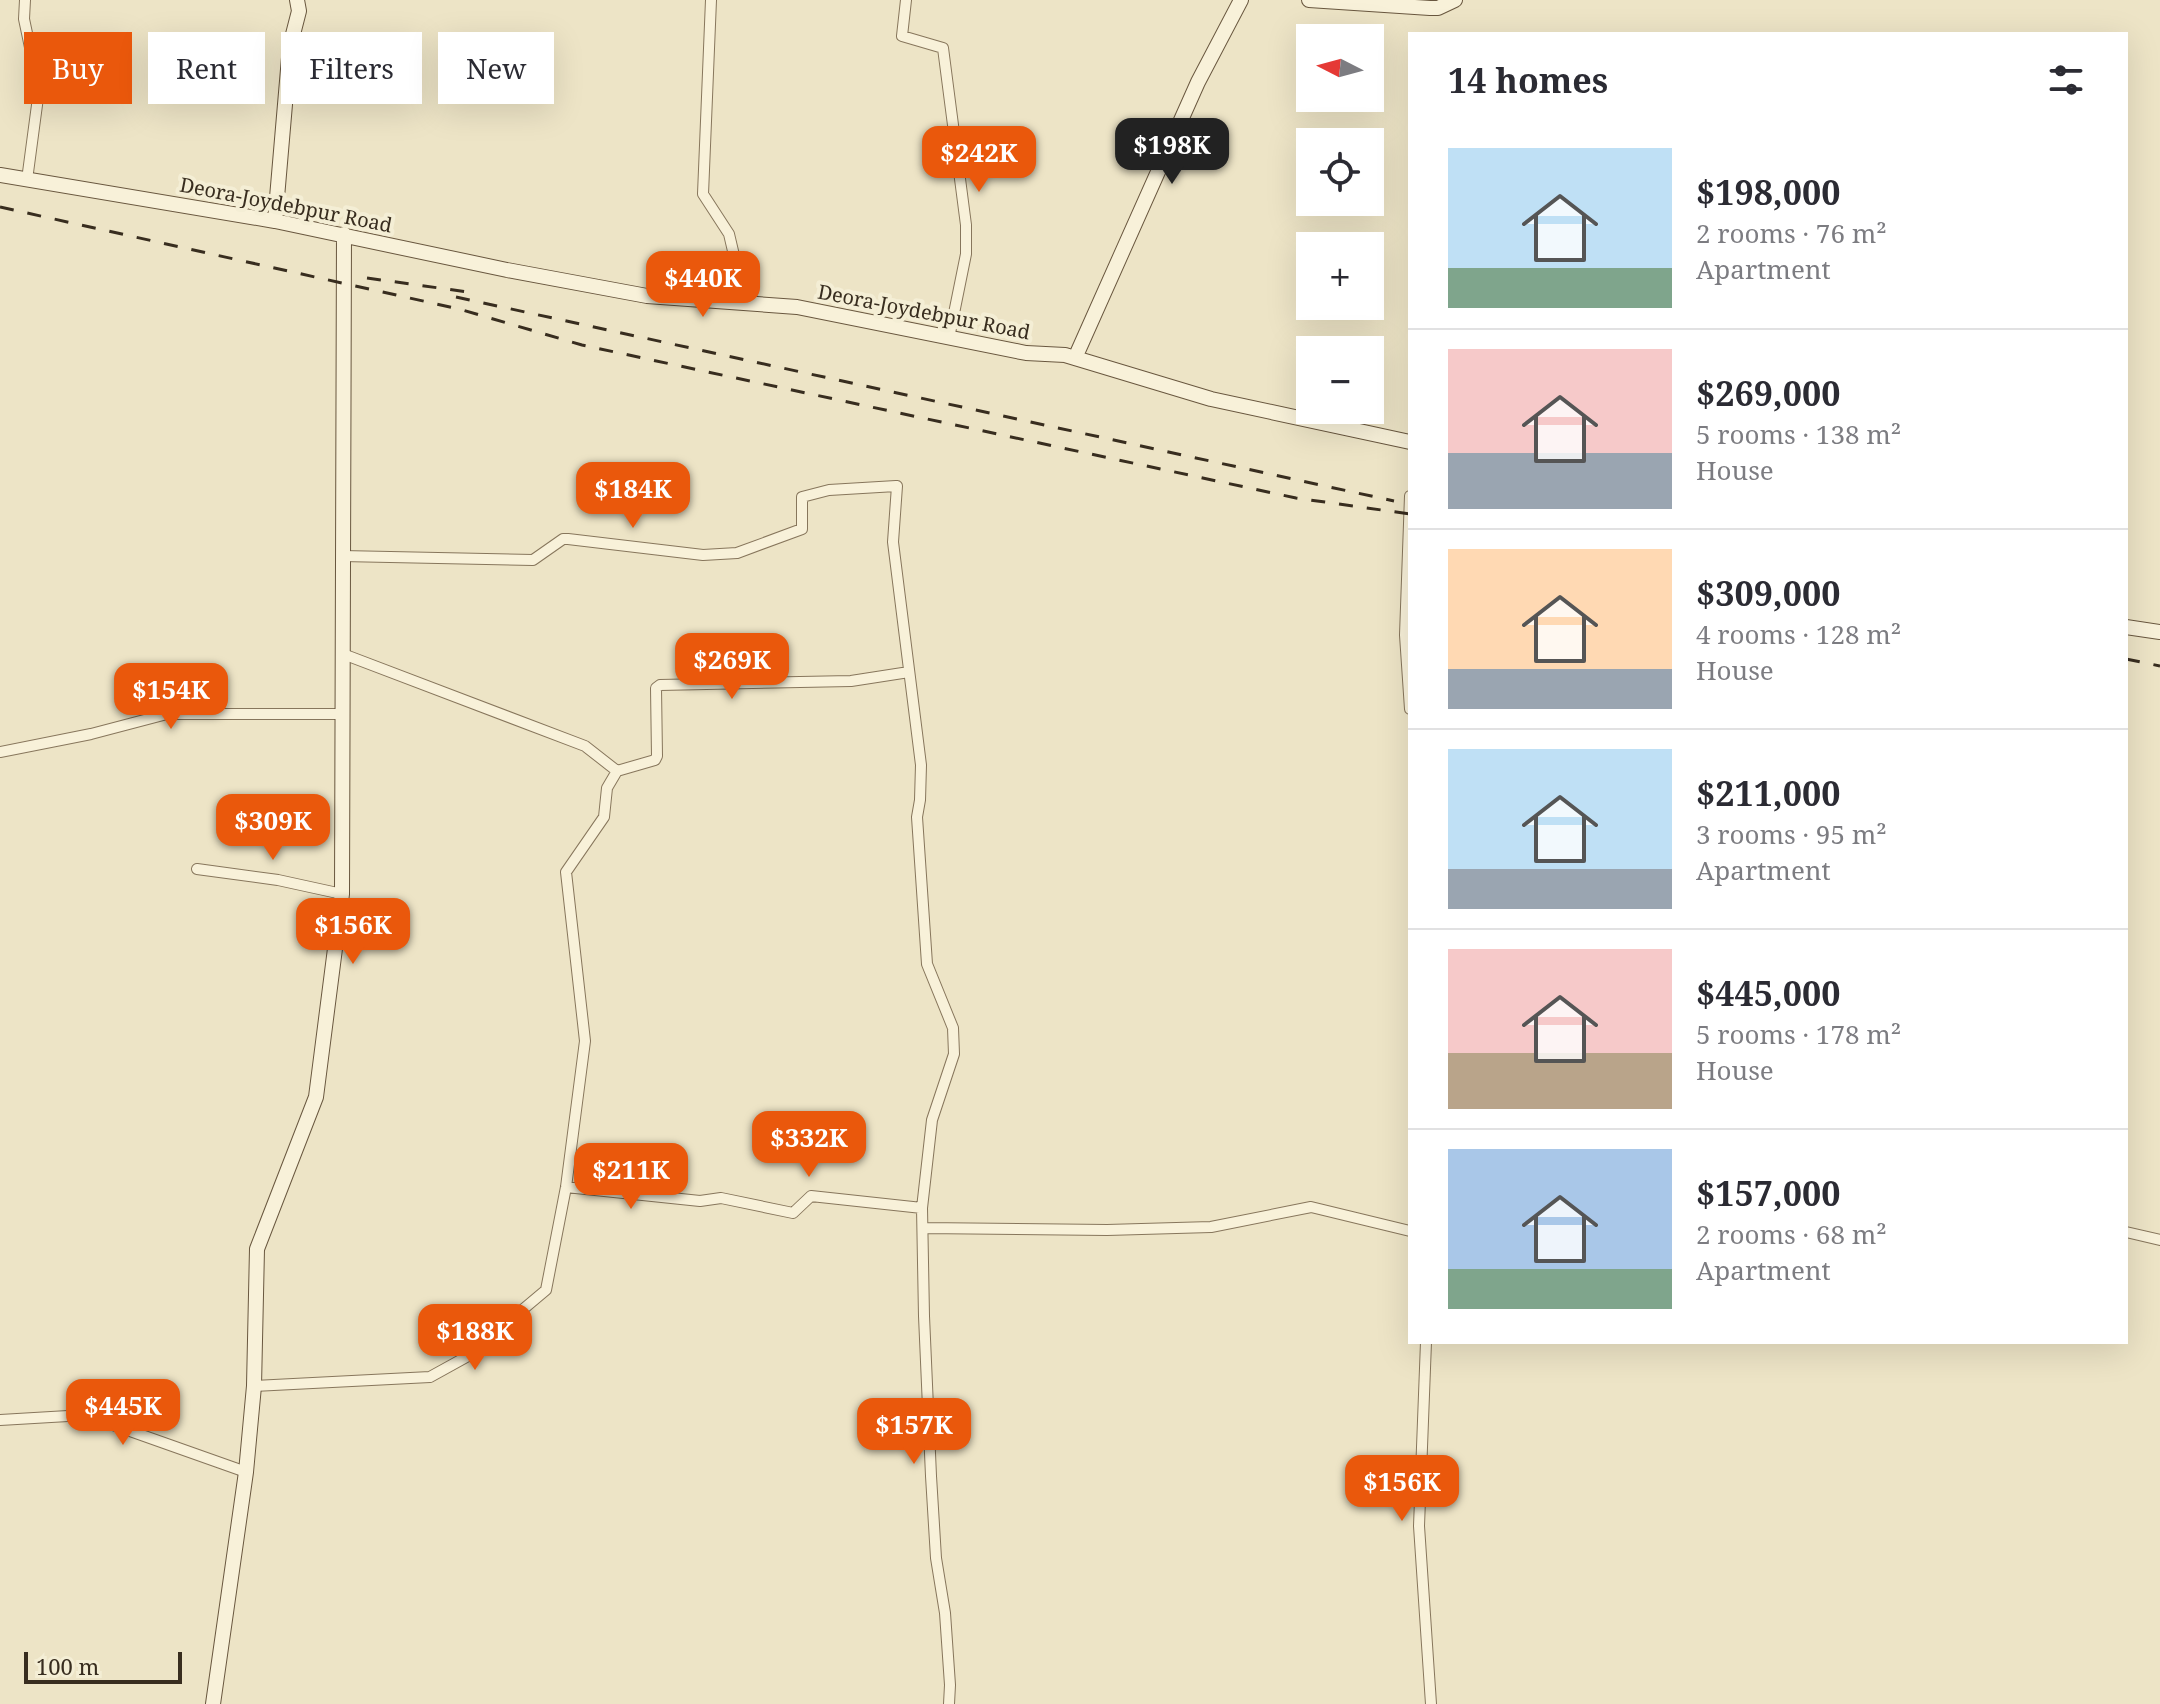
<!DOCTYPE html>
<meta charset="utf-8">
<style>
body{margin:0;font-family:"Noto Serif",serif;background:#f2f2f3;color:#2b2b33;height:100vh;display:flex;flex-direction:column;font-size:30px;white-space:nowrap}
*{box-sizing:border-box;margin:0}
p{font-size:26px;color:#7c7c81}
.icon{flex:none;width:44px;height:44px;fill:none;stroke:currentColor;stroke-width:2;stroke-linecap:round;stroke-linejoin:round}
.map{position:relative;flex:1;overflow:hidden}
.sheet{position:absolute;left:1408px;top:32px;width:720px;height:1312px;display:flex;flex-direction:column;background:#fff;border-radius:0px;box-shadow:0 8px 32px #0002}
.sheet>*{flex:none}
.hud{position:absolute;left:24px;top:32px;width:760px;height:72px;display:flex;gap:16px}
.needle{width:52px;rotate:276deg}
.controls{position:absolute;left:1296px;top:24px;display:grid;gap:16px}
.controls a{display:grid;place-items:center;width:88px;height:88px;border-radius:0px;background:#fff;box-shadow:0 8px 32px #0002;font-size:40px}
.scale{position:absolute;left:24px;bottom:20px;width:158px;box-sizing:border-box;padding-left:8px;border:4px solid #382d1f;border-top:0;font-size:22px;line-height:28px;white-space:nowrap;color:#382d1f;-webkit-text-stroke:6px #f4eed5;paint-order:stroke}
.price{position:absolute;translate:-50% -68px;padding:0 18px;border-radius:16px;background:#ea580c;color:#fff;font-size:26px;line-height:52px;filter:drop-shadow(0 2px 4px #0008)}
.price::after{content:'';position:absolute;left:50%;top:48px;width:24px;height:18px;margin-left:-12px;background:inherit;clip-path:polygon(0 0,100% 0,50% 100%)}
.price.on{background:#222;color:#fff}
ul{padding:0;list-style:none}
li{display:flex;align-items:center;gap:24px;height:200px;padding:0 40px}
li+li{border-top:2px solid #e1e1e2}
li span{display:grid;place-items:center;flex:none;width:224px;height:160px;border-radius:0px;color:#555}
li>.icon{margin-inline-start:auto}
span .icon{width:96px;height:96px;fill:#fffc;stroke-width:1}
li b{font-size:34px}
h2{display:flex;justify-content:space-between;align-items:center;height:96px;padding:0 40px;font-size:34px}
.tag{padding:0 28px;border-radius:0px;background:#fff;box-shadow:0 8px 32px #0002;font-size:28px;line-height:72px}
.tag.on{background:#ea580c;color:#fff}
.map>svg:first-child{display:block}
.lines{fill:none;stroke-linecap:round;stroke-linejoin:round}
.street-casing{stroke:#87765c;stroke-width:12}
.secondary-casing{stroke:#69573f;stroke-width:16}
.street{stroke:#f8f1d9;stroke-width:10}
.secondary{stroke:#f8f1d9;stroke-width:14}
.rail{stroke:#382d1f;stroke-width:3;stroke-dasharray:14 14;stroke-linecap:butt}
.labels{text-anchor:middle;stroke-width:8;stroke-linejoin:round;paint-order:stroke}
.street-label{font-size:20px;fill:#382d1f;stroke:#f4eed5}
</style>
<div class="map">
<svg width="2160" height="1704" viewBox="0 0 2160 1704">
<rect width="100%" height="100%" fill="#ede4c6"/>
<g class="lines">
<defs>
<path id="street" d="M25 0 24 19 39 90 27 180
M711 0 703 194 729 234 745 302
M906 0 902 36 943 48 966 225V254L949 338
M897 486 893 542 921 765 920 800 917 817 927 964 953 1028 954 1054 932 1120 922 1208 924 1316 931 1476 936 1558 945 1613 950 1685 949 1704
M1410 496 1405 635 1410 709
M342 556 533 560 563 539H568L703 555 737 553 802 529V497L829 490 896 486
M343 654 585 746 617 771
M0 752 91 734 167 714H343
M197 869 278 880 342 894
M566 1187 700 1201 721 1198 793 1213 811 1196 922 1208
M923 1228 1107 1230 1211 1227 1311 1207 1410 1231
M2126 1232 2160 1240
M1426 1342 1419 1526 1431 1704
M254 1386 430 1377 508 1334 521 1311 546 1290 566 1187 585 1041 566 872 604 817 607 788 617 771 655 760 657 756 656 688 660 685 851 681 909 672
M0 1420 85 1415 246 1472"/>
<path id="secondary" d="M1309 0 1430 8H1438L1455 0
M0 175 275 221 507 270 647 296 797 307 1026 353 1065 355 1211 399 1410 442
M275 221 290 46 299 11 297 0
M1075 358 1198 82 1241 0
M2126 627 2160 632
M213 1704 246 1472 254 1386 257 1249 316 1097 342 894 344 234"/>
</defs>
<use href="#street" class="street-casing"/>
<use href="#secondary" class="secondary-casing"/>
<use href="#street" class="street"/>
<use href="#secondary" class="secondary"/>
<path class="rail" d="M0 207 459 309 582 345 1296 498 1410 514
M367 278 468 292
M456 297 1394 501
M2126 659 2160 666"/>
</g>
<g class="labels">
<g class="street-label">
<text transform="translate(286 205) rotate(11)" y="7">Deora-Joydebpur Road</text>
<text transform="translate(924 312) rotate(11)" y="7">Deora-Joydebpur Road</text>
</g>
</g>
</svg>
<div class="controls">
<a><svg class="needle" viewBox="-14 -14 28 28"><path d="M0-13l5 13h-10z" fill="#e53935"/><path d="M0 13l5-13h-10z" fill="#7c7c81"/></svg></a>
<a><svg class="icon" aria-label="locate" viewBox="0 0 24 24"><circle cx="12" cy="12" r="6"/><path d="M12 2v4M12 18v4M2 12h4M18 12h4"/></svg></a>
<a>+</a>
<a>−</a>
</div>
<div class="scale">100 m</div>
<b class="price on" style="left:1172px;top:186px">$198K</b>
<b class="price" style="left:979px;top:194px">$242K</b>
<b class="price" style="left:703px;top:319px">$440K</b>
<b class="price" style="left:633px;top:530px">$184K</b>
<b class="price" style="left:732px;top:701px">$269K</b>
<b class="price" style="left:171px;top:731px">$154K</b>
<b class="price" style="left:273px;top:862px">$309K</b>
<b class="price" style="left:353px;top:966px">$156K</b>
<b class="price" style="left:809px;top:1179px">$332K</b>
<b class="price" style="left:631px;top:1211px">$211K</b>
<b class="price" style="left:475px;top:1372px">$188K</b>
<b class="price" style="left:123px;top:1447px">$445K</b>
<b class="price" style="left:914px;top:1466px">$157K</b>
<b class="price" style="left:1402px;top:1523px">$156K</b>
<div class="hud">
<a class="tag on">Buy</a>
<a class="tag">Rent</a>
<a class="tag">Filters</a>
<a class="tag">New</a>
</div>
<section class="sheet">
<h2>14 homes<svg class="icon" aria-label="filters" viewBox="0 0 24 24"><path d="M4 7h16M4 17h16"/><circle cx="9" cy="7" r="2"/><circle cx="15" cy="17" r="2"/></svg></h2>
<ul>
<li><span style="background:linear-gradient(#bfe0f5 75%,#7fa58c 0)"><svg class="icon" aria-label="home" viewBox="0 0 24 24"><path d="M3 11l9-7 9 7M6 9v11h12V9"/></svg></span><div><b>$198,000</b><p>2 rooms · 76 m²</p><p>Apartment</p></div></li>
<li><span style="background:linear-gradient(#f6c9c9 65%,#9aa5b1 0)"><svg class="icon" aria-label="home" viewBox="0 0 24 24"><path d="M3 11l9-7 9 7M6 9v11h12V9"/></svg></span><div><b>$269,000</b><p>5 rooms · 138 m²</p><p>House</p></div></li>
<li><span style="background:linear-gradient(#ffd9b3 75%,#9aa5b1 0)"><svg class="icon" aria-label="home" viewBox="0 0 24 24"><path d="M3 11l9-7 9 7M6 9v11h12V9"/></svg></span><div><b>$309,000</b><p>4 rooms · 128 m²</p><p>House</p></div></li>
<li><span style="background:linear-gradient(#bfe0f5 75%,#9aa5b1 0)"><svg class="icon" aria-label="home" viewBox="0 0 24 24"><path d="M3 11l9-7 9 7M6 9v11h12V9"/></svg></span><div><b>$211,000</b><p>3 rooms · 95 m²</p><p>Apartment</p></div></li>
<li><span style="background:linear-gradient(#f6c9c9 65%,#b9a48a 0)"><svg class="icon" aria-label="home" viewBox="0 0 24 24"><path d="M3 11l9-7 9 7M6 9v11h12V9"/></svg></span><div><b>$445,000</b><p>5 rooms · 178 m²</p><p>House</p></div></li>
<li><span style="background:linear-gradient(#a9c7e8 75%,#7fa58c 0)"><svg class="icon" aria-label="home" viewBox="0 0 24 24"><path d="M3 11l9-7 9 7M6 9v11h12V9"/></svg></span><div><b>$157,000</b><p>2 rooms · 68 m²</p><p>Apartment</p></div></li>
</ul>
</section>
</div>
